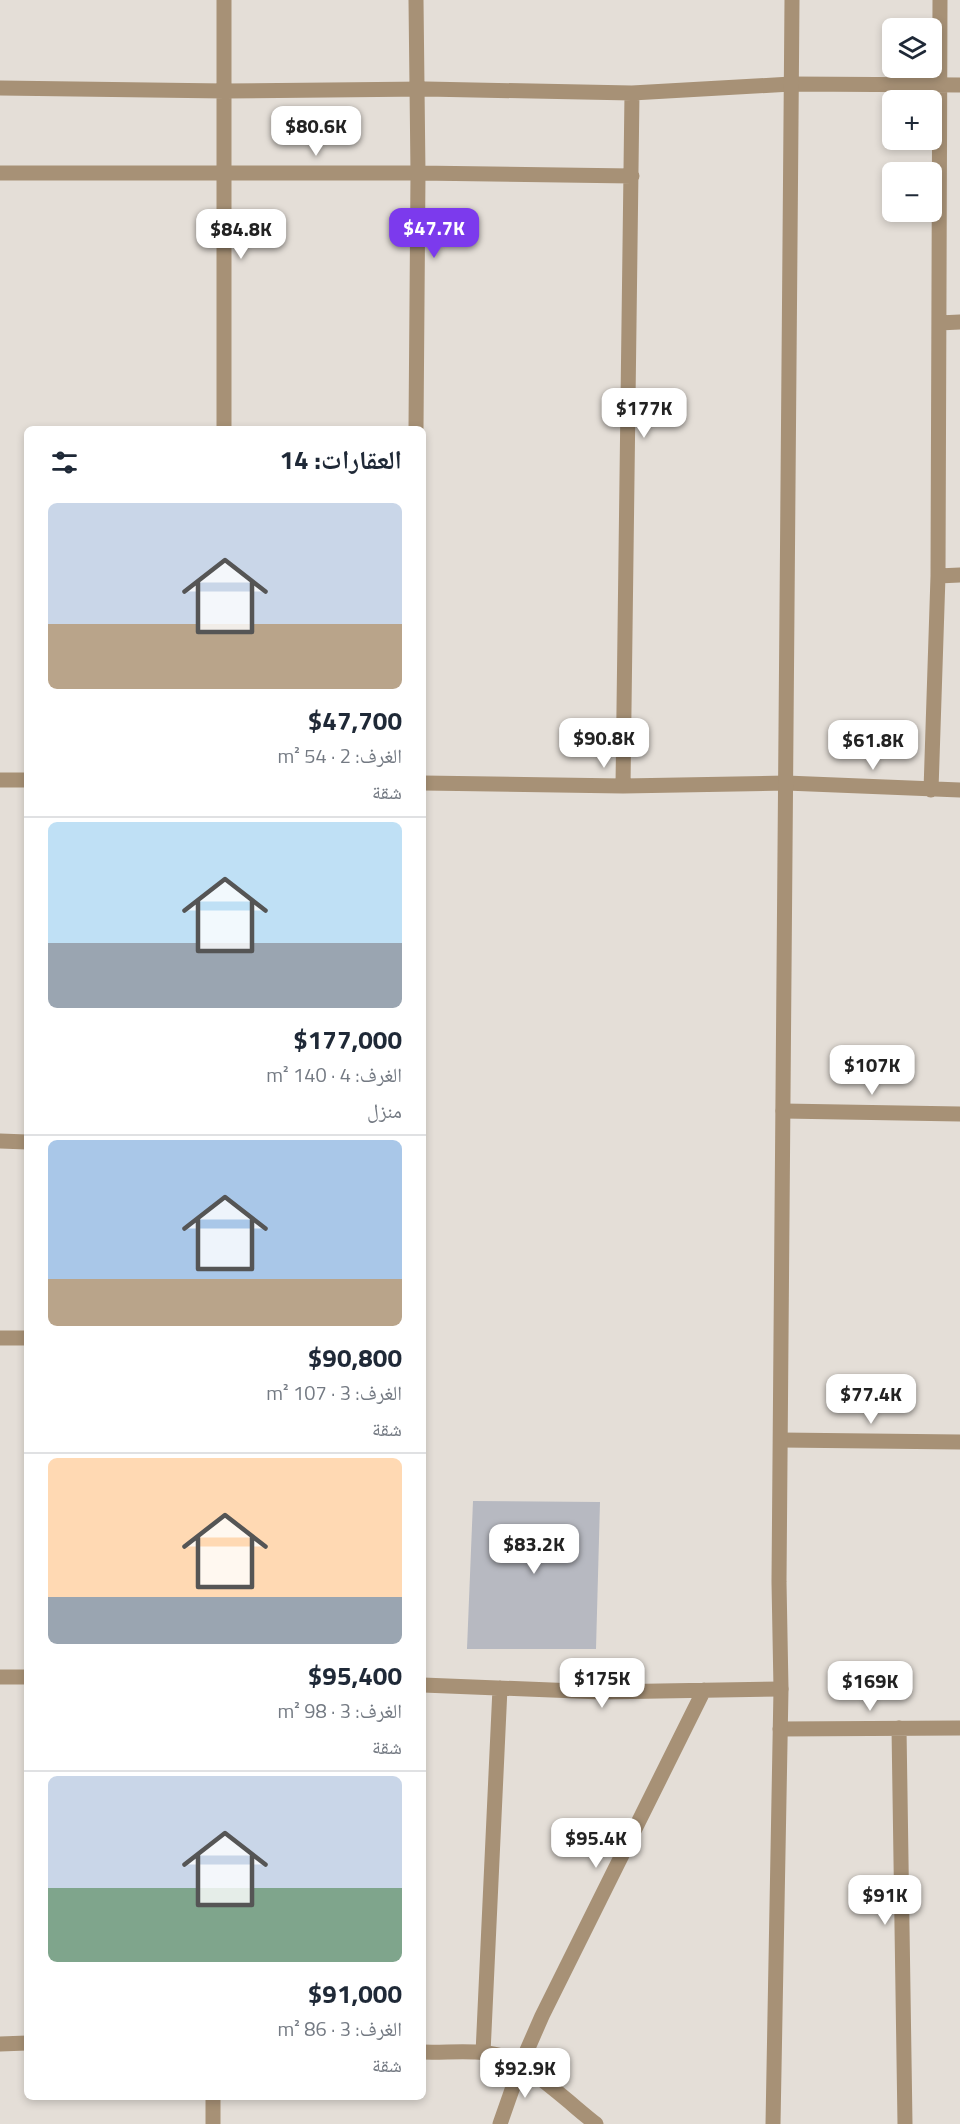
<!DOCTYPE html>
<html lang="ar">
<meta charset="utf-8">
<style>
body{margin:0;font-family:"Titillium Web","Noto Naskh Arabic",sans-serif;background:#f2f2f3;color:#1f2937;direction:rtl;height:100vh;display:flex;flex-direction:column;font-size:22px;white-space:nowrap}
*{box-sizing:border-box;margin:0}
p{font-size:20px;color:#747a83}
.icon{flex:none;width:33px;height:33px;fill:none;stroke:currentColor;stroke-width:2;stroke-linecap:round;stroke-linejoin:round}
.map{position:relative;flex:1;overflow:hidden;direction:ltr}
.side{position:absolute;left:24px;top:426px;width:402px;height:1674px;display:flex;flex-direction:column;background:#fff;border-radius:9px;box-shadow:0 3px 9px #0003;direction:rtl}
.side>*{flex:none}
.fabs{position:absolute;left:882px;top:18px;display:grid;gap:12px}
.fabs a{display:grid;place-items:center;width:60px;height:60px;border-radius:9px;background:#fff;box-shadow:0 3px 9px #0003;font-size:30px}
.price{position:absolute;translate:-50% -51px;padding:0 14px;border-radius:12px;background:#fff;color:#222;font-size:20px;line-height:39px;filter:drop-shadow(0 2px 3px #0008)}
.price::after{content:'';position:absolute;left:50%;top:36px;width:18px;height:14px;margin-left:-9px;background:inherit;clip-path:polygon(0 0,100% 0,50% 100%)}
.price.active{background:#7c3aed;color:#fff}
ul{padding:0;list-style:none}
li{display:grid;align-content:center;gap:12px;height:318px;padding:0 24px}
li+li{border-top:2px solid #e0e1e3}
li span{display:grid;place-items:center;height:186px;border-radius:9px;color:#555}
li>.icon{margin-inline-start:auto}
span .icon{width:108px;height:108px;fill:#fffc;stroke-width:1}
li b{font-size:26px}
h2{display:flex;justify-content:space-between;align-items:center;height:72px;padding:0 24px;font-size:26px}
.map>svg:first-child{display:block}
.building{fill:#b7b9c1}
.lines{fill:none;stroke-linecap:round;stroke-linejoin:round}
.minor{stroke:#a79176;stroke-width:15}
.tertiary{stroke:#a79176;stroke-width:15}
</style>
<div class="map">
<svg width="960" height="2124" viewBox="0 0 960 2124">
<rect width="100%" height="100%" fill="#e4ded7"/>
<path class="building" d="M473 1501 600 1502 596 1649H467Z"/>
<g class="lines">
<path class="minor" d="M0 88 225 91 426 89 632 93 791 84 960 85
M0 173H418L632 176
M939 323 960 322
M224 429V0
M416 429 418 173 416 0
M938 576 960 575
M0 780H27
M423 783 623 786 786 783 960 790
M623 786 632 93
M931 790 938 576 940 0
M783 1111 960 1114
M0 1141 27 1142
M0 1338H27
M781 1440 960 1442
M0 1677H27
M423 1685 601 1692 781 1689
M899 1728 905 2124
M780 1729 960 1728
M0 2044 27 2043
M423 2052C448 2053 478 2049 502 2056 526 2062 574 2107 596 2124
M483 2053 500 1688
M213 2097V2124
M500 2124 521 2064 542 2016 704 1690"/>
<path class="tertiary" d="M773 2124 781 1689 779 1582 792 0"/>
</g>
</svg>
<div class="fabs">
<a><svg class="icon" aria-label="layers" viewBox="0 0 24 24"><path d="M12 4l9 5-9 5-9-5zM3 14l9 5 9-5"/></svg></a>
<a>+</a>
<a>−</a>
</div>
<b class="price" style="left:316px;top:157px">$80.6K</b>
<b class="price active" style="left:434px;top:259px">$47.7K</b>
<b class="price" style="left:241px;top:260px">$84.8K</b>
<b class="price" style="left:644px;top:439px">$177K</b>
<b class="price" style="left:604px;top:769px">$90.8K</b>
<b class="price" style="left:873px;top:771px">$61.8K</b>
<b class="price" style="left:872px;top:1096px">$107K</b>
<b class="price" style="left:871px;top:1425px">$77.4K</b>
<b class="price" style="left:534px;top:1575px">$83.2K</b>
<b class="price" style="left:602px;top:1709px">$175K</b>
<b class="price" style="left:870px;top:1712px">$169K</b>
<b class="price" style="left:596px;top:1869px">$95.4K</b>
<b class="price" style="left:885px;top:1926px">$91K</b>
<b class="price" style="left:525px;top:2099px">$92.9K</b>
<section class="side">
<h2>العقارات: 14<svg class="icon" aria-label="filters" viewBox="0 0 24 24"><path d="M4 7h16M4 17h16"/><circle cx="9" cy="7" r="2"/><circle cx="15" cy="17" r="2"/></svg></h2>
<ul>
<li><span style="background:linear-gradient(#c9d6e8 65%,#b9a48a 0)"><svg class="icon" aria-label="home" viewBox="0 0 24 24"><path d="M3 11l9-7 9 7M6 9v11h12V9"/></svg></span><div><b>$47,700</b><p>الغرف: 2 · 54 m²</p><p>شقة</p></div></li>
<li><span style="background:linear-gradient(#bfe0f5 65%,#9aa5b1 0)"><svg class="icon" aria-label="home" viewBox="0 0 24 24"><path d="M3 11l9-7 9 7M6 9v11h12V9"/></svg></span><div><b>$177,000</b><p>الغرف: 4 · 140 m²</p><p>منزل</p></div></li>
<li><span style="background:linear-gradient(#a9c7e8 75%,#b9a48a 0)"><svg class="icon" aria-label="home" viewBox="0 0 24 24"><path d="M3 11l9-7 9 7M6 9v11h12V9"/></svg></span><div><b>$90,800</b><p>الغرف: 3 · 107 m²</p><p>شقة</p></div></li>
<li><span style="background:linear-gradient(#ffd9b3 75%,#9aa5b1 0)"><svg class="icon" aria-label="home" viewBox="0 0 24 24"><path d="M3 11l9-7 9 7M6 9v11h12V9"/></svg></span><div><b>$95,400</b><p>الغرف: 3 · 98 m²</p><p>شقة</p></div></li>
<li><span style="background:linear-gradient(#c9d6e8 60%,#7fa58c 0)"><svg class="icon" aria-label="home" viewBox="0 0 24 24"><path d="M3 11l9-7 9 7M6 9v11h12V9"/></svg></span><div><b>$91,000</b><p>الغرف: 3 · 86 m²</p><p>شقة</p></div></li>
</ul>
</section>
</div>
